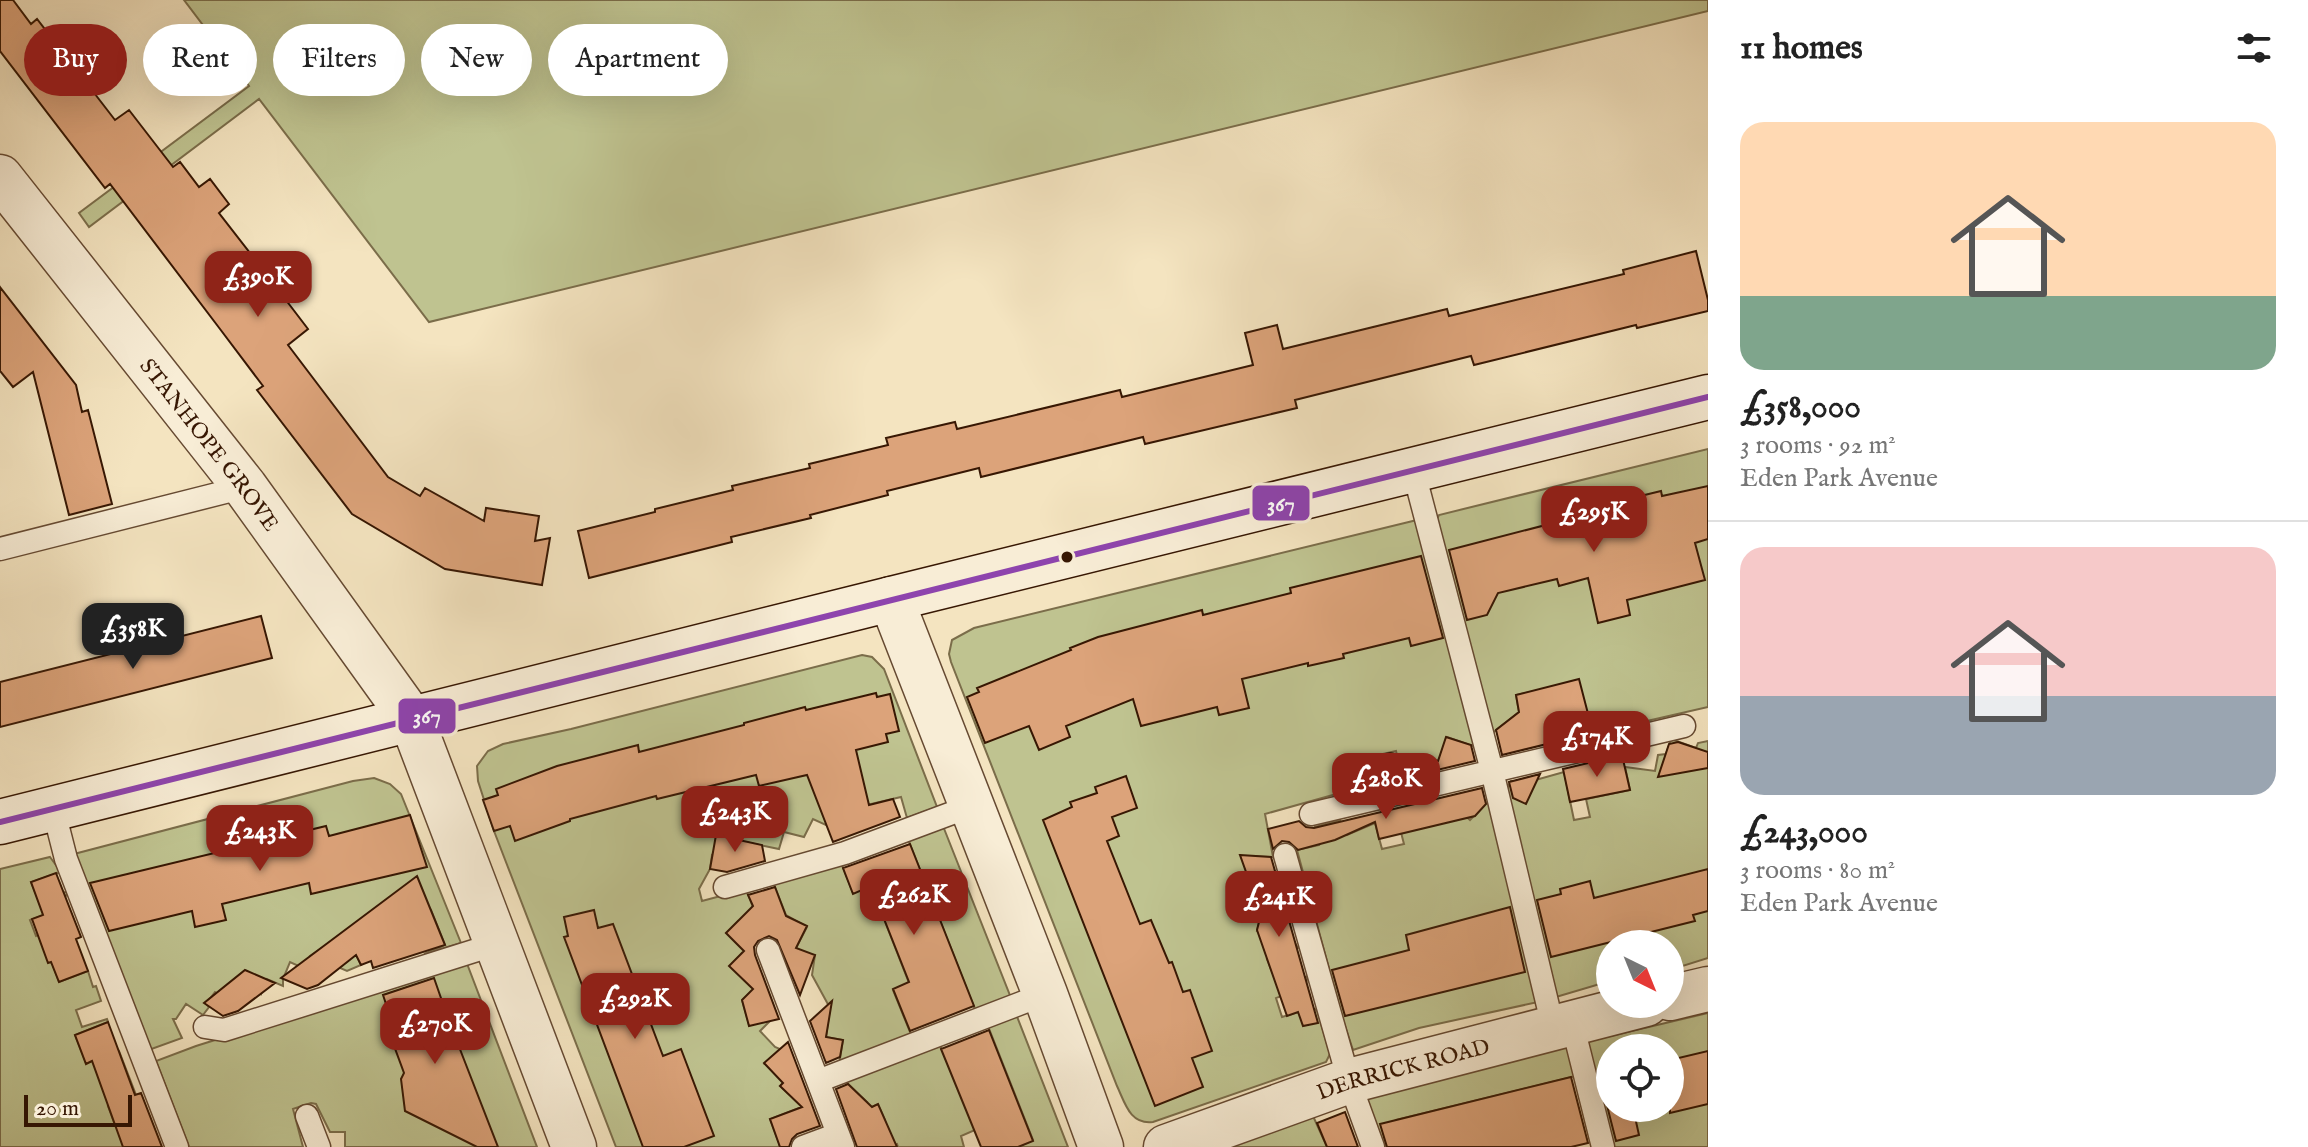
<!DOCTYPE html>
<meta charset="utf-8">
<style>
body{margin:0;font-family:"IM FELL English",serif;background:#f6f6f6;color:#222;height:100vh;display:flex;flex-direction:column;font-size:30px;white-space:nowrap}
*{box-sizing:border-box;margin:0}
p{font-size:26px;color:#767676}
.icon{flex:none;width:44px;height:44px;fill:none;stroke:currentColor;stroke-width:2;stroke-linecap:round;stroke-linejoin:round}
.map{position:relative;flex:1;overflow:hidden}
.panel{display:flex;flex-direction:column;background:#fff;width:600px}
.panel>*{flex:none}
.banner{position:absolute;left:24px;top:24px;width:760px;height:72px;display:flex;gap:16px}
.needle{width:52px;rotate:137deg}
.fabs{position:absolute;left:1596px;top:930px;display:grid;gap:16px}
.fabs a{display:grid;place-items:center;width:88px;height:88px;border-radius:50%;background:#fff;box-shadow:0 8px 32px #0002;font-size:40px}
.scale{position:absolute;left:24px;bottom:20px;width:108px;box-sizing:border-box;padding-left:8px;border:4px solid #371703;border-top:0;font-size:22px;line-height:28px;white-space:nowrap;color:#371703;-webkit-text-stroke:6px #f8edd6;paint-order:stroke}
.price{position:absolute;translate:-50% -68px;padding:0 18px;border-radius:16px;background:#8f2418;color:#fff;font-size:26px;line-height:52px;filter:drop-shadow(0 2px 4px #0008)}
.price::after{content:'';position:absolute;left:50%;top:48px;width:24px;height:18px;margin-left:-12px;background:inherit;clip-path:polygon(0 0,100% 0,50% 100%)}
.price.selected{background:#222;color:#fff}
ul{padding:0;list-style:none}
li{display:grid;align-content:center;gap:16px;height:424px;padding:0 32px}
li+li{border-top:2px solid #e0e0e0}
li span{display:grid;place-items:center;height:248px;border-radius:24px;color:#555}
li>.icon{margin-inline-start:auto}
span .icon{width:144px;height:144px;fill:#fffc;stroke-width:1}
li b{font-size:34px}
h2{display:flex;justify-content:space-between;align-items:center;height:96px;padding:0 32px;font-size:34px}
.chip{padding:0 28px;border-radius:36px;background:#fff;box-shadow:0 8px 32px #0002;font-size:28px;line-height:72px}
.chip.selected{background:#8f2418;color:#fff}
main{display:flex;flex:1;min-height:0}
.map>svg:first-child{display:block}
.green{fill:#bfc390;stroke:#7b6d4a;stroke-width:2;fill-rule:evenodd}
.building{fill:#dca37a;stroke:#371703;stroke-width:2}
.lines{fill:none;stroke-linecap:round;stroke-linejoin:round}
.lane-casing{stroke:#664a32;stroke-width:25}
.street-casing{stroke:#664a32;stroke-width:47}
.secondary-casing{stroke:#371703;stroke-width:47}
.lane{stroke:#f8edd6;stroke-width:22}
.street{stroke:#f8edd6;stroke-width:44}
.secondary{stroke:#f8edd6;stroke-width:44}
.bus-1-casing{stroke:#f8edd6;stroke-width:12}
.bus-1{stroke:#8e44ad;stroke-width:6}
.bus-dot{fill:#371703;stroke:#f8edd6;stroke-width:3}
.labels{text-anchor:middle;stroke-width:6;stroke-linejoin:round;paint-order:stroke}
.street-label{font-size:22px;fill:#371703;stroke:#f8edd6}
.line-badge{stroke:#f8edd6;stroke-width:3}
.badge-label{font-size:22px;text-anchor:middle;font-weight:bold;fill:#fff}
</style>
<main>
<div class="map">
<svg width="1708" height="1147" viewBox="0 0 1708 1147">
<rect width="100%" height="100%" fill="#f4e4c0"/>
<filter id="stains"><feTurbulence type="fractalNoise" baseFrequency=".0025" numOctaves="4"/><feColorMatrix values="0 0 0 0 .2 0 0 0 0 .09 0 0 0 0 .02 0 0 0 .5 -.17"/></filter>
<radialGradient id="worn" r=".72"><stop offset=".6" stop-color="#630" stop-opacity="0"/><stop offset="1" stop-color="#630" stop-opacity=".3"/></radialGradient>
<path class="green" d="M184 0H1708V11L429 322 259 99 89 227 79 213 249 86Z
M1708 449V707L1599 732 1592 729 1544 689 1516 695 1519 712 1490 735 1435 523 1439 515Z
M1417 520 1475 740 1473 746 1447 737 1439 761 1411 756 1408 770 1400 769 1396 751 1370 757 1374 775 1366 778 1341 777 1340 793 1265 814 1273 857 1246 856V871L1271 873 1276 877 1251 887 1261 914 1257 931 1292 938 1298 948 1267 959 1278 987 1308 976 1305 987 1276 998 1282 1017 1312 1008 1317 1010 1330 1054 1326 1062 1153 1122C1130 1125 1125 1103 1117 1086L951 662 949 654 952 640 974 628Z
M862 655 872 657 884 669 937 807 907 818 901 797 871 804 873 814 839 831 813 819 804 837 784 832 779 849 745 842 737 860 712 855 710 869 699 889 702 901 743 890 747 892 760 925 752 933 738 921 726 933 748 955 742 953 730 966 751 987 755 988 742 1000 749 1025 771 1020 760 1031 775 1047 780 1049 765 1064 793 1073 780 1086 802 1107 770 1119 780 1146 778 1147H616L494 831 478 781 477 766 488 751 503 744 571 729Z
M1671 739 1696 748 1698 743 1708 741V958L1670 970V944H1610V981L1556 997 1504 794 1511 781H1532L1564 772 1574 820 1590 817 1586 799 1630 790 1625 767 1655 771 1658 755 1666 754Z
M374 778 390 784 401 794 461 943 424 954 445 945 431 910 347 934 361 965 347 971 340 968 323 947 310 956 319 968 314 973 290 962 283 979V986L267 979 261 994 243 973 234 1005 215 992 206 1004 209 1007 203 1015 186 1004 176 1019H173L182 1038 146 1051 74 854 353 781Z
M1490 799 1538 1002 1419 1028 1353 1050 1342 1017 1297 850 1319 845 1315 827 1340 820 1347 835 1375 823 1382 849 1404 844 1397 817 1458 809 1470 820Z
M943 826 1011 998 976 1012 908 839Z
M50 857 61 872 31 882 39 902 68 891 60 909 30 920 36 936 65 925 78 952 53 966 59 982 88 971 93 987 96 986 101 1001 76 1010 82 1027 107 1019 108 1022 75 1035 86 1063 119 1051 136 1095 108 1106 115 1125 125 1122 134 1147H0V869Z
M842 865 853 893 871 886 909 983 893 990 912 1037 839 1064 843 1040 826 1037 830 1008 812 975 815 955 793 954 807 927 786 915 773 882Z
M466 961 537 1147H345V1132H330L316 1104 311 1103 293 1109 303 1147H189L156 1061 196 1046Z
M1708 1013V1147H1611L1585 1042ZM1610 1048H1670V1108H1610Z
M1016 1014 1068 1147H1018L1033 1140 988 1026Z
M940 1045 975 1130 961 1136 964 1147H898L897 1144 888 1147 885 1120 878 1104 854 1115 867 1102 845 1081Z
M1569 1046 1576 1076 1396 1120 1383 1131 1386 1147H1382L1364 1098Z
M1313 1116 1327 1147H1230Z"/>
<path class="building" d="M0 0H13L31 24 37 19 115 120 129 110 173 167 180 162 199 187 210 179 229 204 219 213 257 262 266 255 285 280 276 287 308 329 288 345 388 477 420 496 425 488 484 521 486 508 539 516 535 541 550 538 542 585 445 569 352 514 257 390 263 386 220 329 110 184 105 188 0 51Z
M1696 251 1708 300V311L1637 328 1636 325 1474 365 1471 356 1295 400 1297 408 1145 444 1143 437 981 477 979 468 887 491 888 495 810 515 811 518 731 537 732 542 589 578 578 531 655 512V509L733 490 732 486 810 468 809 464 888 445 886 438 955 422 957 429 1120 390 1122 397 1253 365 1245 333 1277 325 1283 349 1447 309 1449 316 1495 305 1624 274 1623 270Z
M0 287 76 385 82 412 88 410 112 504 69 515 33 372 13 387 0 371Z
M1708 486V539L1695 543 1705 580 1627 600 1630 615 1598 623 1588 578 1559 586 1557 579 1498 593 1487 615 1467 620 1449 550 1592 513 1591 508 1661 491 1662 496Z
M1421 556 1443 638 1411 646 1409 638 1343 654 1344 658 1308 666V663L1242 679 1249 708 1219 715 1217 707 1141 726 1133 699 1066 726 1070 737 1039 750 1029 726 985 743 967 697 979 692 977 688 1071 650 1070 648 1098 637 1202 610 1203 615 1291 593 1290 588Z
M261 616 272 658 0 727V682Z
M1579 679 1593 733 1557 741V739L1555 742 1502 755 1496 730 1519 712 1516 695Z
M876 693 877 697 890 694 899 731 886 734 888 742 856 750 869 805 893 799 900 817 833 842 807 775 759 786 756 775 657 799 656 796 570 819V821L515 841 510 826 494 831 483 800 498 795 496 789 557 766 638 745 639 752 744 725V723L805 707 806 710Z
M1446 737 1471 745 1475 761 1340 793 1341 777 1375 779 1370 757 1390 753 1438 761Z
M1678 742 1708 752V768L1658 777 1669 744Z
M1622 755 1630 790 1570 802 1563 769Z
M1540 774 1526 804 1513 798 1509 782Z
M1126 776 1137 808 1112 817 1119 836 1107 841 1140 924 1151 920 1169 963 1172 962 1183 992 1190 990 1212 1051 1192 1058 1203 1087 1155 1106 1043 820 1072 807 1070 802 1097 793 1095 787Z
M1482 788 1486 804 1475 816 1379 839 1375 822 1335 840 1298 850 1289 842 1282 841 1273 849 1268 829 1299 821 1306 827 1314 828Z
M410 815 427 867 311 894 309 883 222 904 226 920 195 927 192 911 109 931 90 883 326 826 329 836Z
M716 835 762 845 765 861 727 872 710 869Z
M910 844 974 1006 910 1031 893 989 909 982 871 886 853 894 843 868Z
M1240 855 1271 857 1318 1023 1303 1026 1298 1012 1287 1016 1257 930 1261 914Z
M1708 869V911L1693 915 1695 921 1551 957 1537 900 1561 894 1560 889 1590 881 1594 898Z
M56 873 81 937 76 939 88 971 59 982 51 962 48 963 32 919 43 915 31 882Z
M417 876 445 945 373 968 371 961 361 965 356 955 318 985 307 989 281 978Z
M775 887 786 916 807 926 796 948 815 955 800 995 777 940 769 936 758 941 754 947 755 955 779 1019 749 1026 742 1000 753 989 729 966 744 951 726 933 753 906 748 895Z
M1510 907 1525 972 1345 1016 1332 970 1409 950 1406 935Z
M594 910 598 928 613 924 663 1056 681 1049 714 1136 684 1147H643L564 937 568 936 564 917Z
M245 970 275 983 238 1011 223 1016 204 1003Z
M434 978 449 1021 498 1147H477L405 1111 401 1079 404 1073 386 1024 392 1022 383 995Z
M832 1001 826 1037 843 1040 840 1057 826 1063 810 1021Z
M108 1022 135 1095 141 1093 162 1147H123L92 1061 86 1064 75 1035Z
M989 1030 1033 1141 1018 1147H981L941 1049Z
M788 1042 820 1126 797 1134 792 1139 789 1147H780L770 1119 802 1107 780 1086 783 1083 764 1063Z
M1708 1051V1104L1670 1113V1060Z
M1610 1075V1108H1633L1639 1135 1616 1141 1600 1078Z
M1571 1077 1588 1143 1571 1147H1387L1380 1124Z
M848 1084 872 1107 878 1104 897 1147H857L836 1089Z
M1345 1112 1358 1147H1327L1317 1123Z"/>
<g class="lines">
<defs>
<path id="lane" d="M1413 469 1492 771 1553 1027
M0 549 245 487
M53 808 66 859 177 1147
M1311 814 1684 726
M1285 855 1349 1081 1373 1147
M725 887 845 853 971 806
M768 950 843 1147
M1572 1023 1603 1147
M205 1027 224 1030 496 944
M818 1081 1045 994
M307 1116 319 1147
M803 1147 838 1134"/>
<g id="street">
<path id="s1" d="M0 177 245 487 411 718 574 1147"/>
<path d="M891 599 1045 994 1101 1147"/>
<path d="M1670 998 1708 989"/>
<path id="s2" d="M1166 1147 1349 1081 1646 1004"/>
</g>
<path id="secondary" d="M0 822 891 599 1708 397"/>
</defs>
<use href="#lane" class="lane-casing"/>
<use href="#street" class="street-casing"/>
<use href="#secondary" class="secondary-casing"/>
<use href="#lane" class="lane"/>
<use href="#street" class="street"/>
<use href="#secondary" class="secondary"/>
<defs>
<path id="bus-1" d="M0 822 1708 397"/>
</defs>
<use href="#bus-1" class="bus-1-casing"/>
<use href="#bus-1" class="bus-1"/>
</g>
<circle class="bus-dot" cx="1067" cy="557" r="7"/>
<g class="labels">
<g class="street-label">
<text dy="8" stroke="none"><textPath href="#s1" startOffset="340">STANHOPE GROVE</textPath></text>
<text dy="8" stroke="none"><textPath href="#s2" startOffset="250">DERRICK ROAD</textPath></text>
</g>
</g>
<g class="line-badge">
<rect x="1251" y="484" width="60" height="38" rx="8" fill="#8e44ad"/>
<rect x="397" y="697" width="60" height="38" rx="8" fill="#8e44ad"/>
</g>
<g class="badge-label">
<text x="1281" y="511">367</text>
<text x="427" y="723">367</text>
</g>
<rect width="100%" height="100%" filter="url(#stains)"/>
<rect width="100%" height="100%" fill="url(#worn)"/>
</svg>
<div class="fabs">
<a><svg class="needle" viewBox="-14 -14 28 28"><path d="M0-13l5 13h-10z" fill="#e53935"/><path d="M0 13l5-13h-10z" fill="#767676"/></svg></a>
<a><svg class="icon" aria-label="locate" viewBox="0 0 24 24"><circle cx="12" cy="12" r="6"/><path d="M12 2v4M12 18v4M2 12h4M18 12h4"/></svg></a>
</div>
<div class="scale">20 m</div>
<b class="price" style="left:258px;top:319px">£390K</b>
<b class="price" style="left:1594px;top:554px">£295K</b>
<b class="price selected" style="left:133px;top:671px">£358K</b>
<b class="price" style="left:1597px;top:779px">£174K</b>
<b class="price" style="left:1386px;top:821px">£280K</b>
<b class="price" style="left:735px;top:854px">£243K</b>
<b class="price" style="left:260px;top:873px">£243K</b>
<b class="price" style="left:914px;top:937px">£262K</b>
<b class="price" style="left:1279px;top:939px">£241K</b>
<b class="price" style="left:635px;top:1041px">£292K</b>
<b class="price" style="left:435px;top:1066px">£270K</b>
<div class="banner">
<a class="chip selected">Buy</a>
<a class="chip">Rent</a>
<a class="chip">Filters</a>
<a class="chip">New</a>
<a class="chip">Apartment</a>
</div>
</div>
<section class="panel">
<h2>11 homes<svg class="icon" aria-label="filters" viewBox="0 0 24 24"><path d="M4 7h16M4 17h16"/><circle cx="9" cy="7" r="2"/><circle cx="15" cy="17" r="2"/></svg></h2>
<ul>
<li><span style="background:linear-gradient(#ffd9b3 70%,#7fa58c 0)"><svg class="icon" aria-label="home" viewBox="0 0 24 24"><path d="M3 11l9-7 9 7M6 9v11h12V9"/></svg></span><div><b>£358,000</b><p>3 rooms · 92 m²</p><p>Eden Park Avenue</p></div></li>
<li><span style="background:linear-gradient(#f6c9c9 60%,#9aa5b1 0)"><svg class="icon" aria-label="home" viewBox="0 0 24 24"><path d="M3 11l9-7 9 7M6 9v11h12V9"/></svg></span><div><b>£243,000</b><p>3 rooms · 80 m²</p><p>Eden Park Avenue</p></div></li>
</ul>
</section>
</main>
